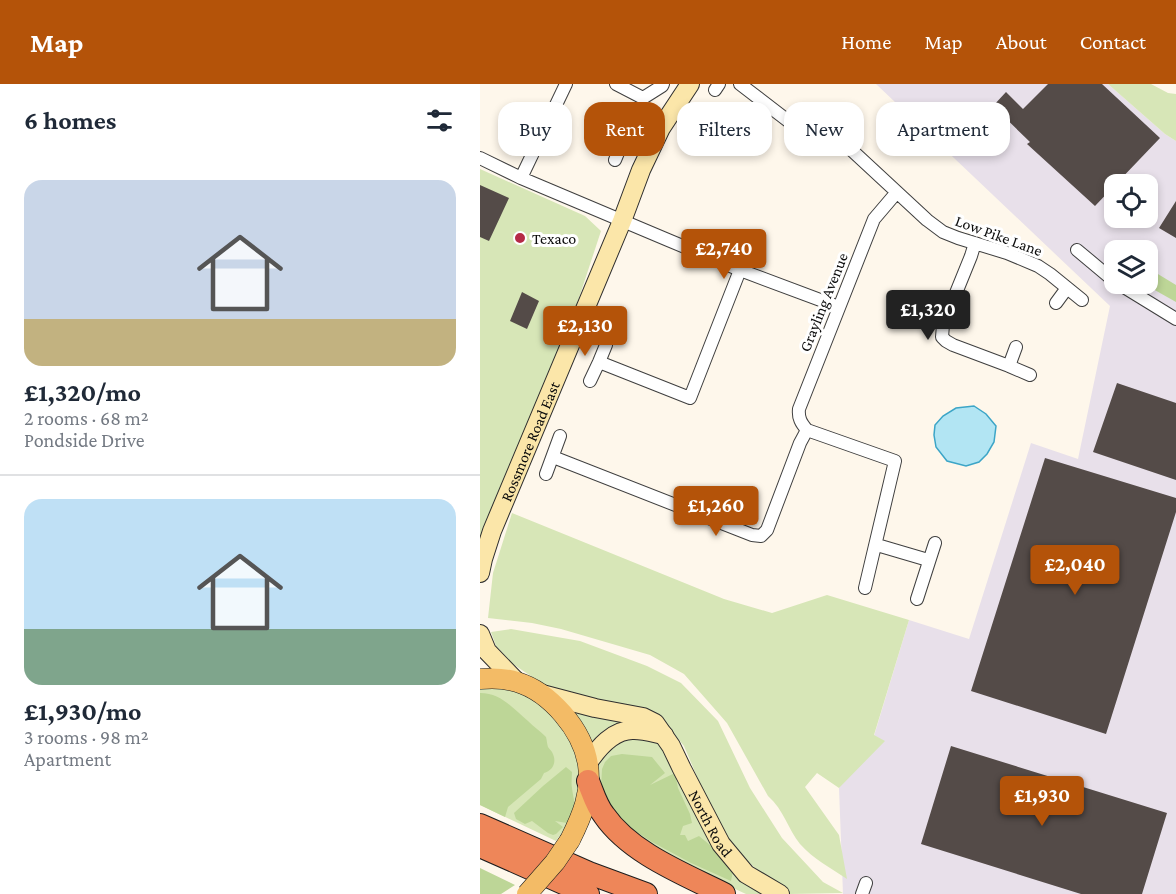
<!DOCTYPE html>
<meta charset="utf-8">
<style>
body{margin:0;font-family:"Crimson Pro",serif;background:#f2f2f3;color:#1f2937;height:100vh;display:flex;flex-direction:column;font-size:22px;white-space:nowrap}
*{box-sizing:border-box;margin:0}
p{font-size:20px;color:#747a83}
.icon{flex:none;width:33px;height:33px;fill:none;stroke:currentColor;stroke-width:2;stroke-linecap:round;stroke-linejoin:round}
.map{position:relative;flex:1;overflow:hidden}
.details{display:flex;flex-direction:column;background:#fff;width:480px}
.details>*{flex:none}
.guide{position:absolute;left:18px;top:18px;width:570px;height:54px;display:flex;gap:12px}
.tools{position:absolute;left:624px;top:90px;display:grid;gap:12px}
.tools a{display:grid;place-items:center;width:54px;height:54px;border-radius:12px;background:#fff;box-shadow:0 3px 9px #0003;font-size:30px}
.price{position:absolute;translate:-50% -51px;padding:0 14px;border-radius:6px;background:#b45309;color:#fff;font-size:20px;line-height:39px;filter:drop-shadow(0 2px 3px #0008)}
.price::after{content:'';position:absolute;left:50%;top:36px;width:18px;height:14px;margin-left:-9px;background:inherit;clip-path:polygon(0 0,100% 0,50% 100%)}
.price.on{background:#222;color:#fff}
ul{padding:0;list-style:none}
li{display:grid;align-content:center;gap:12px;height:318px;padding:0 24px}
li+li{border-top:2px solid #e0e1e3}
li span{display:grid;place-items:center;height:186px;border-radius:18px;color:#555}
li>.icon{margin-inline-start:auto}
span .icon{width:108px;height:108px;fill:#fffc;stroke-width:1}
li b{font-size:26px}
h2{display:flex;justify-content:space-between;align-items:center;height:72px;padding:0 24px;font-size:26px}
.pill{padding:0 21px;border-radius:18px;background:#fff;box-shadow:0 3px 9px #0003;font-size:21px;line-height:54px}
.pill.on{background:#b45309;color:#fff}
header{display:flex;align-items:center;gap:36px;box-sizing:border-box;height:84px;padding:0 30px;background:#b45309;color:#fff}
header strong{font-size:28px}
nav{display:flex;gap:33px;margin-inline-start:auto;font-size:21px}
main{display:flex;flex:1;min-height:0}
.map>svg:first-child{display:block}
.industrial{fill:#e8e0ea;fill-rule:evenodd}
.green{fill:#d7e6b7}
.forest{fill:#bdd697}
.water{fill:#b2e5f3;stroke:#3ca5c7;stroke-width:1.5}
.building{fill:#544b48}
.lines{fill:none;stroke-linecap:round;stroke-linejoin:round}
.street-casing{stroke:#3f3f3f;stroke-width:14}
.secondary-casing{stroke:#2e2e2e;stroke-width:20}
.primary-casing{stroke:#1d1d1d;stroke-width:21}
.highway-casing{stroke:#1d1d1d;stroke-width:24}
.street{stroke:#fff;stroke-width:12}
.secondary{stroke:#fbe6a9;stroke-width:18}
.primary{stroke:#f3bb66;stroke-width:20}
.highway{stroke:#ee8659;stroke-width:22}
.primary-bridge-casing{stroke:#1d1d1d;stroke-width:21;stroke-linecap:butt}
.primary-bridge{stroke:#f3bb66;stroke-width:20}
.poi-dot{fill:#b52a46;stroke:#fff;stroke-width:2}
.labels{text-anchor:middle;stroke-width:6;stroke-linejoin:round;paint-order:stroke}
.street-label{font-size:16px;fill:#0c0c0c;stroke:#fff}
.poi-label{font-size:16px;fill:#0c0c0c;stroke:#fff;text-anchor:start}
</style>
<header>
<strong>Map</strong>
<nav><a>Home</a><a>Map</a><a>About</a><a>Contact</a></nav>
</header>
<main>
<section class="details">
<h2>6 homes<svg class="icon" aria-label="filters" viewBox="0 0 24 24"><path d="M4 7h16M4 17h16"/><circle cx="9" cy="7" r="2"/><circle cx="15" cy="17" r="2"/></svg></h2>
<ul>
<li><span style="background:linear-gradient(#c9d6e8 75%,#c2b280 0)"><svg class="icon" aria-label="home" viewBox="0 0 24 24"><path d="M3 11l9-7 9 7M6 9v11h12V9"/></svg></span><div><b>£1,320/mo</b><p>2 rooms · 68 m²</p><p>Pondside Drive</p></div></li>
<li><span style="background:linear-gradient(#bfe0f5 70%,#7fa58c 0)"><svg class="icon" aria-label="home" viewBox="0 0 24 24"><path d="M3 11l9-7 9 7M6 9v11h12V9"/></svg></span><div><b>£1,930/mo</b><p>3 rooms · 98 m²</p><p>Apartment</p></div></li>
</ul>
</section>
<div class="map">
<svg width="696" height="810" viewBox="0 0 696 810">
<rect width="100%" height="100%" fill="#fef7eb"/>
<path class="industrial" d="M396 0H628L685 50 696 57V810H363L359 704 394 652 429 536 489 555 551 359 598 375 630 222ZM634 100H668V134H634ZM634 166H668V200H634Z"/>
<path class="green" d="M628 0H671L688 9 696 10V57L685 50Z
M0 85 105 132 121 147 95 226 0 458Z
M32 429 244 515 292 529 347 511 429 536 394 651 405 657 359 704 337 689 325 703 359 751 367 795C351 784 333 775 320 760 308 745 304 726 288 712L247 639 204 590 170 571 81 545 52 539 8 534 13 489Z
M31 545 100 557 167 582 201 599 238 637 270 704 302 754 343 798 363 809 310 810 277 786 254 764 239 740 218 695 204 662 185 639 64 601 33 580 16 562 11 548Z
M21 603C58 611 92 641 98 680 99 685 101 692 101 698 100 706 95 727 92 734 88 742 81 750 76 757L0 721V604Z
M87 621 142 638C130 642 117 649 111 662Z
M153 651 180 659 286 810H266L242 799 157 753 124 723 117 687 119 677 128 664Z"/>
<path class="forest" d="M668 184 696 201V218L664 200H668Z
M0 609C22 609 33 625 48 637 54 643 60 647 66 653 67 657 67 660 68 663 69 665 71 666 72 668 77 677 74 686 64 689L61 695 28 723 25 733 0 721Z
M142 670 172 673 185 689 170 701 195 689 198 704 210 730 212 739 203 742 200 751H205L208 757 219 752 242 771 246 781H249L250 784 249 786 253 787 251 797 211 779 172 758 140 737 121 704 122 685 125 678 131 672Z
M86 683 92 688C92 693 91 699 92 704 94 720 98 723 87 739L75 737 83 743 76 750 73 751 68 749 52 737 45 740 36 735 34 729 63 702Z
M0 784 35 801 21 810H0Z"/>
<path class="water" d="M494 322 506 330 516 342 514 358 507 370 499 378 486 382 467 377 456 363 454 351 455 341 463 332 476 324Z"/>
<path class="building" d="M568 0H622L680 54 615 122 547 60 550 58 513 22 526 8 543 25Z
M0 101 29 114 9 157 0 153Z
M696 117V154L679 144Z
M42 208 59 217 47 245 30 237Z
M637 299 696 319V396L613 368Z
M565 374 696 414V428L626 650 491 607Z
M471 662 687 729 662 810H601L441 760Z"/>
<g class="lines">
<defs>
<path id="street" d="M136 0 163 14
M260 0 316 43 328 45 344 44 351 47 447 136 463 148 478 154 527 169 558 182 570 190 602 216
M235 6 239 0
M0 74 41 94 188 156 260 186 359 223
M135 76 150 40 156 36 161 30 163 14 182 2 183 0
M41 94 86 0
M495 159 491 172 463 241 462 253 466 257 473 261 529 282 550 291
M597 166 634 197
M639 200 696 235
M576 219 587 204
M119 278 210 314 260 186
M529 282 536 263
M110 297 119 278 126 261
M327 346C321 339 318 334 319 325L394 135 417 108
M327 346 415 377 385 504
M73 373 272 451 281 452 287 446 320 359 327 346
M66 390 80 352
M397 461 448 476
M437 515 455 459
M382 810 386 799"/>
<g id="secondary">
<path id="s1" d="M0 489 3 475 12 447 142 137 161 86 181 44 210 0"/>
<path d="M0 550 7 567 36 597"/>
<path id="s2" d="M62 610 115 624 163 633 175 639 191 662 202 685 241 760 266 790 300 810"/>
<path d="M108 679C118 664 133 645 154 646 164 646 174 649 184 651"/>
</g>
<path id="primary" d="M0 595C11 594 25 594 37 598 70 608 103 646 108 681 112 709 102 732 90 756"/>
<path id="highway" d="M108 697C113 709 116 721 124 731 150 769 204 790 244 810
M0 741 109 789 166 810
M0 762 108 810"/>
</defs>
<use href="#street" class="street-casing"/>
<use href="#secondary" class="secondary-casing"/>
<use href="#primary" class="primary-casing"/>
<use href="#highway" class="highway-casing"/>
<use href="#street" class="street"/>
<use href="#secondary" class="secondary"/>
<use href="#primary" class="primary"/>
<use href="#highway" class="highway"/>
<defs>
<path id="primary-bridge" d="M47 810 75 778 90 756"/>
</defs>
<use href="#primary-bridge" class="primary-bridge-casing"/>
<use href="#primary-bridge" class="primary-bridge"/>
</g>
<circle class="poi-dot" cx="40" cy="154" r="6"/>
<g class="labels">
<g class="street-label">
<text transform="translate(519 151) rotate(20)" y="6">Low Pike Lane</text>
<text transform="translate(343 218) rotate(-68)" y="6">Grayling Avenue</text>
<text dy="6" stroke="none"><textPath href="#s1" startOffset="141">Rossmore Road East</textPath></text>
<text dy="6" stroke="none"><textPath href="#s2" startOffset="232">North Road</textPath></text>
</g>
<g class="poi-label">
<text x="52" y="160">Texaco</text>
</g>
</g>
</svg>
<div class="tools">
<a><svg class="icon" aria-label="locate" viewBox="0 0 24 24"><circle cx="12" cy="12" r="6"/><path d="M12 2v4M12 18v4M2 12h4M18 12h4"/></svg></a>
<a><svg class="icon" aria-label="layers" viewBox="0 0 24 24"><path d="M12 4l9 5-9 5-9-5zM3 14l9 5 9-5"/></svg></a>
</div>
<b class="price" style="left:244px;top:196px">£2,740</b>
<b class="price on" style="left:448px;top:257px">£1,320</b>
<b class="price" style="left:105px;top:273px">£2,130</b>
<b class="price" style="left:236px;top:453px">£1,260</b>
<b class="price" style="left:595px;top:512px">£2,040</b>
<b class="price" style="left:562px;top:743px">£1,930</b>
<div class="guide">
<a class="pill">Buy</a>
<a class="pill on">Rent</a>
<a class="pill">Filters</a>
<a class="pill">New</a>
<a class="pill">Apartment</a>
</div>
</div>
</main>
